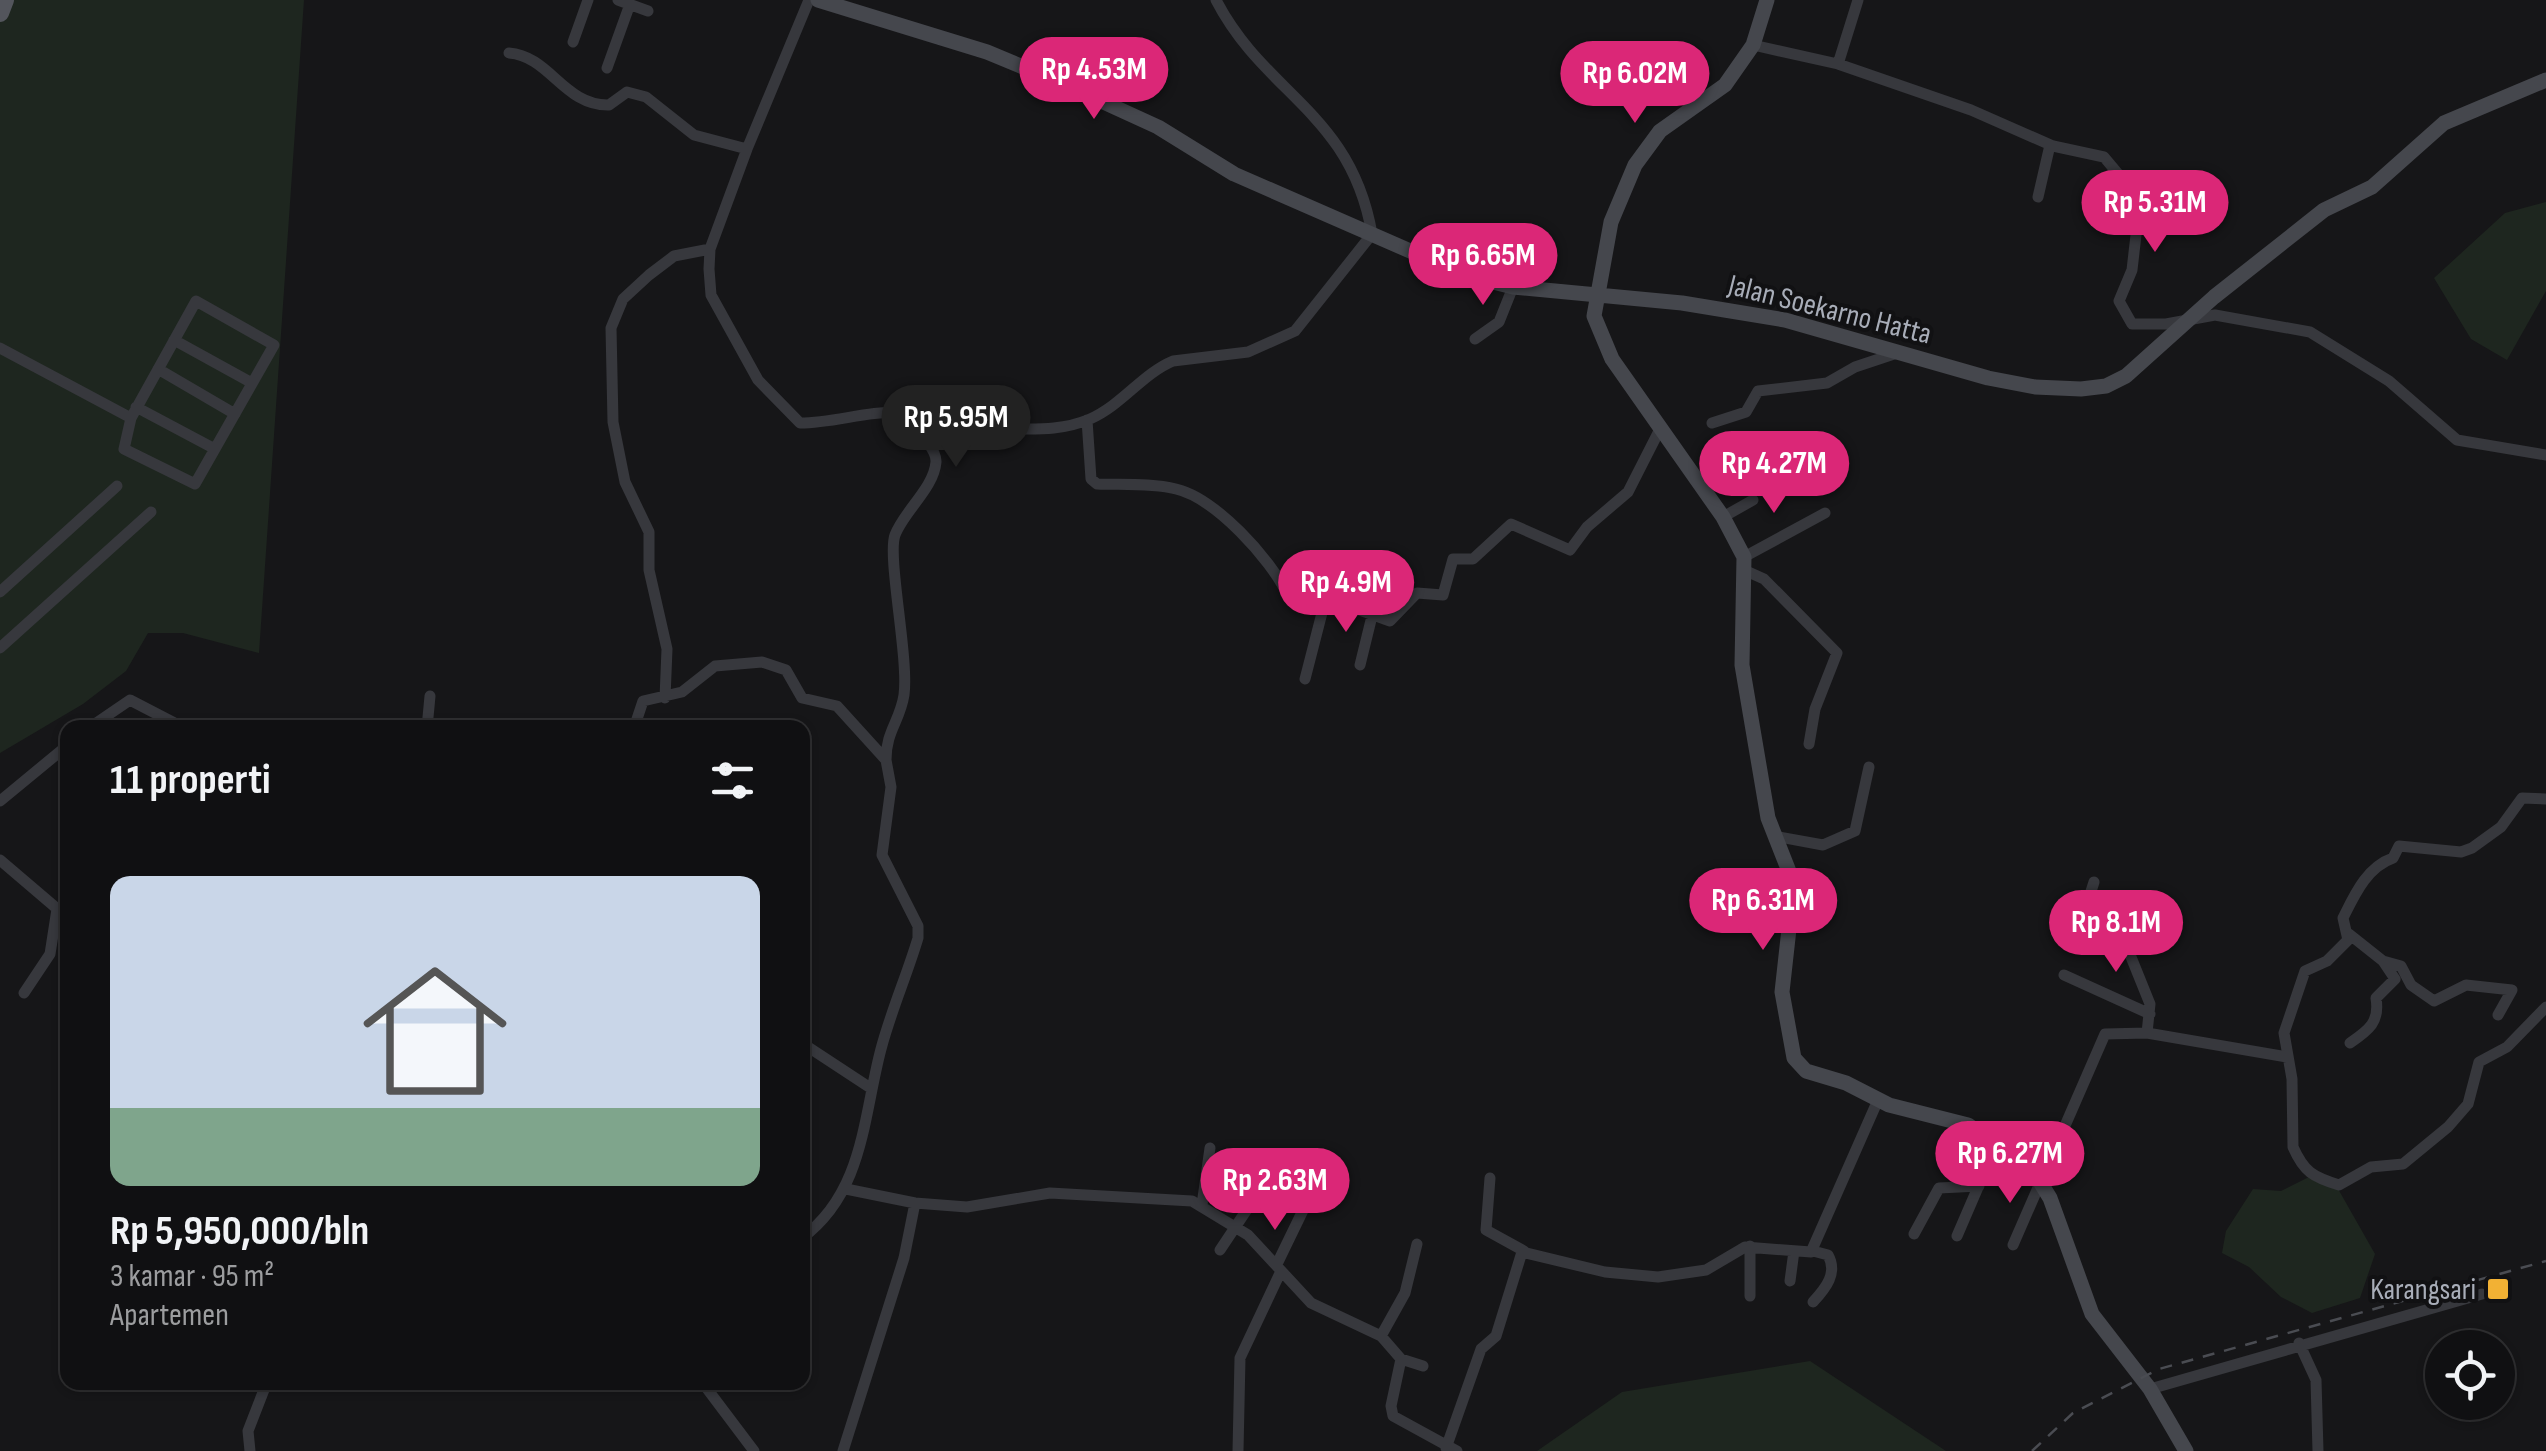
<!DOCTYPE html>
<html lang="id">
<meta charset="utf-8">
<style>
body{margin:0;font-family:"Sofia Sans Condensed",sans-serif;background:#19191b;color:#f1f3f6;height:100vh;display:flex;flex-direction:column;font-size:38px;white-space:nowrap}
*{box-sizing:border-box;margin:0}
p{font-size:32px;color:#9c9d9f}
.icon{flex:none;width:55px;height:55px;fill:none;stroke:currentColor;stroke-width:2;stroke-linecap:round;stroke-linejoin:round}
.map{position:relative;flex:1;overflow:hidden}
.panel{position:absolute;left:60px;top:720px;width:750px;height:670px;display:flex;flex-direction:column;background:#101012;border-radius:20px;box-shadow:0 2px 8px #0004,0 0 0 2px #303032}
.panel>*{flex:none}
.controls{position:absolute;left:2425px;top:1330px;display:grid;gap:20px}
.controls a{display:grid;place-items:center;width:90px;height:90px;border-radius:50%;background:#101012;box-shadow:0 2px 8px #0004,0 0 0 2px #303032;font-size:50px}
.price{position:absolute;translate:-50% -85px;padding:0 22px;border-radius:35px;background:#db2777;color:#fff;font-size:32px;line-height:65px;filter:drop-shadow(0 2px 5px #0008)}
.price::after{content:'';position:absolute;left:50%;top:60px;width:30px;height:22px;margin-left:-15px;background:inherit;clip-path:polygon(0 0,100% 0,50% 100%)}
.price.selected{background:#222;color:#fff}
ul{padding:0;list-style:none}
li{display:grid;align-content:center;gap:20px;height:530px;padding:0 50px}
li span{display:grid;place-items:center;height:310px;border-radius:20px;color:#555}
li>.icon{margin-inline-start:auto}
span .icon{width:180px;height:180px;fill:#fffc;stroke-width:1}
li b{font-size:42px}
h2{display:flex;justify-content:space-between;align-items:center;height:120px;padding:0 50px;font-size:42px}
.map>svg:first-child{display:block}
.green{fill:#1e261f}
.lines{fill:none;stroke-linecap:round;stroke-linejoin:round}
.street{stroke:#37383d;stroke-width:11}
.secondary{stroke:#45474d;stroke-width:15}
.primary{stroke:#53555c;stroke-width:18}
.rail{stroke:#4a4c52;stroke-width:2.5;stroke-dasharray:12 10;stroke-linecap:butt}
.poi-dot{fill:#f2b134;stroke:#111113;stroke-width:4}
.labels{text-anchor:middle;stroke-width:8;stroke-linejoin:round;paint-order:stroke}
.street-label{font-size:30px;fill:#a8adb8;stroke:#111113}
.poi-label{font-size:30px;fill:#a8adb8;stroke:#111113;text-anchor:end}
</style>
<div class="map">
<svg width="2546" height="1451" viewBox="0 0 2546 1451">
<rect width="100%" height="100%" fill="#161618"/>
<path class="green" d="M0 0H304L259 653 183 633H148L126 671 83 704 0 753Z
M2546 202V291L2507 360 2471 339 2434 278 2505 213Z
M2309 1177 2337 1187 2375 1254 2360 1298 2312 1313 2281 1297 2249 1267 2222 1253 2226 1231 2253 1189 2281 1191Z
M1810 1361 1946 1451H1537L1622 1392Z"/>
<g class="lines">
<path class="street" d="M618 0 648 11
M573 42 588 0
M1753 45 1838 64 1971 110 2053 146 2104 157 2125 182 2136 235 2132 270 2119 301 2132 324H2166L2215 315 2310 332 2389 381 2457 440 2546 455
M509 53C550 56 564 106 609 105L627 92 646 97 694 135 747 149
M1838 64 1858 0
M607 68 630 4
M2038 197 2050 145
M196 301 274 345 195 484 124 449 131 418Z
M1475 339 1499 322 1513 287
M174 340 252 383
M0 348 131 418
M158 369 235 414
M136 407 215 449
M1087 420 1091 479 1097 484C1122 485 1151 483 1176 489 1215 498 1271 559 1287 594
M1712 423 1746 412 1758 391 1827 383 1855 367 1900 352
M928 445C945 440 962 431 981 430 1019 426 1052 435 1090 419 1122 405 1142 374 1173 361L1248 352 1295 331 1372 234C1351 112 1265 95 1216 0
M1723 517 1753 500
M1744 557 1825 513
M1744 570 1764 579 1837 653 1815 709 1809 744
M0 592 117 486
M1324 597 1390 621 1417 593 1443 595 1453 559H1473L1511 524 1570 550 1587 527 1628 492 1660 429
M0 648 151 512
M1360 665 1372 616
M1305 679 1332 574
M665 698 667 649 649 570V532L625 482 613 422 611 328 623 299 649 275 674 256 710 249
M89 728 130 700 184 728
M427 728 430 696
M634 728 643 701 682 692 715 666 762 662 786 670 802 698 837 706 886 760C886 731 900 721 904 695 909 658 887 556 895 535 904 511 934 488 936 462 937 447 911 425 901 413 868 410 836 423 800 423L758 380 711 295 709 269 710 249 747 149 809 0
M2546 799 2522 798 2501 827 2472 848 2461 852 2399 846 2393 858C2367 867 2355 894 2343 918L2348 940 2327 961 2305 971 2284 1033 2292 1079 2293 1147C2304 1172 2313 1177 2339 1185L2371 1167 2403 1164 2448 1127 2468 1104 2479 1062 2507 1047 2546 1007
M0 801 68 745
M1774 836 1823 845 1855 831 1869 767
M0 860 68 918
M2094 882 2082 920 2127 947 2150 1004 2147 1033
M2349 934 2383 961 2395 979 2376 998C2380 1022 2369 1030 2350 1043
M2383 961 2401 966 2411 985 2434 1001 2466 985 2512 990 2498 1015
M2064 975 2150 1014
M24 993 50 954 57 909
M802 1043 872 1089
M1490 1178 1486 1230 1524 1251
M846 1189 915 1203 967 1207 1050 1193 1192 1201 1248 1235 1311 1303 1381 1336 1401 1359 1391 1406 1393 1416 1457 1451
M1202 1205 1210 1148
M1914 1234 1939 1188 1979 1186
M1957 1236 1982 1178 1968 1125
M802 1238C864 1192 863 1117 881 1049 891 1011 907 975 918 938V926L882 855 891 787 886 760
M2013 1245 2105 1034 2147 1033 2287 1057
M1750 1246V1296
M1220 1250 1264 1184 1275 1154
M1277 1264 1308 1200
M1790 1281 1794 1251
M1813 1302C1826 1288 1838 1273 1828 1255L1813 1251
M1381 1336 1405 1293 1417 1244
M2299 1343 2316 1380 2318 1451
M1401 1359 1423 1366
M702 1382 754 1451
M2150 1389 2482 1294
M1446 1448 1481 1349 1496 1336 1522 1252 1605 1272 1658 1277 1706 1270 1745 1247 1811 1252 1878 1100
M250 1451 248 1431 267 1382
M843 1451 904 1258 915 1203
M1238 1451 1240 1358 1281 1271"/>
<path class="secondary" d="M818 0 987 52 1064 84 1158 127 1234 174 1465 275 1513 287 1682 303 1785 320 1988 378 2035 387 2081 389 2106 386 2126 376 2214 297 2324 210 2372 187 2444 123 2546 80
M1767 0 1753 45 1725 85 1660 131 1635 165 1611 222 1594 316 1612 359 1723 517 1744 557 1742 665 1768 818 1794 884 1782 992 1794 1058 1806 1071 1846 1083 1889 1105 1968 1125 2032 1169 2050 1198 2092 1314 2150 1389 2186 1451"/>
<path class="primary" d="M0 13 5 0"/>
<path class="rail" d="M2032 1451 2073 1413 2159 1369 2546 1261"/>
</g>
<rect class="poi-dot" x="2486" y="1277" width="24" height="24" rx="5"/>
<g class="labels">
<g class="street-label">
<text transform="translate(1830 309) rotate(14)" y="10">Jalan Soekarno Hatta</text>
</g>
<g class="poi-label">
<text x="2476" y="1299">Karangsari</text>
</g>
</g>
</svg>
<div class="controls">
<a><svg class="icon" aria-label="locate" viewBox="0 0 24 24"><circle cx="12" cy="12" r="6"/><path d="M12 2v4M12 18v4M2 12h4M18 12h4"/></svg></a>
</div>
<b class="price" style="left:1094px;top:122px">Rp 4.53M</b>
<b class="price" style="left:1635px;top:126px">Rp 6.02M</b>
<b class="price" style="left:2155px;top:255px">Rp 5.31M</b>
<b class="price" style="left:1483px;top:308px">Rp 6.65M</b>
<b class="price selected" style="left:956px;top:470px">Rp 5.95M</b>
<b class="price" style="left:1774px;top:516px">Rp 4.27M</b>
<b class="price" style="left:1346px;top:635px">Rp 4.9M</b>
<b class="price" style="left:1763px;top:953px">Rp 6.31M</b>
<b class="price" style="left:2116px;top:975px">Rp 8.1M</b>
<b class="price" style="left:2010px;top:1206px">Rp 6.27M</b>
<b class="price" style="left:1275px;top:1233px">Rp 2.63M</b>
<section class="panel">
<h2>11 properti<svg class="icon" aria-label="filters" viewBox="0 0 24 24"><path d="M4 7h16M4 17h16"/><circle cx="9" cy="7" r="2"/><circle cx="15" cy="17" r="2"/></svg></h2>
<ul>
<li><span style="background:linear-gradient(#c9d6e8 75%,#7fa58c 0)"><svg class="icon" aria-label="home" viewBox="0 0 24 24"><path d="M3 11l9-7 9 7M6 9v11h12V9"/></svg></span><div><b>Rp 5,950,000/bln</b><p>3 kamar · 95 m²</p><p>Apartemen</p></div></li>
</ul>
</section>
</div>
